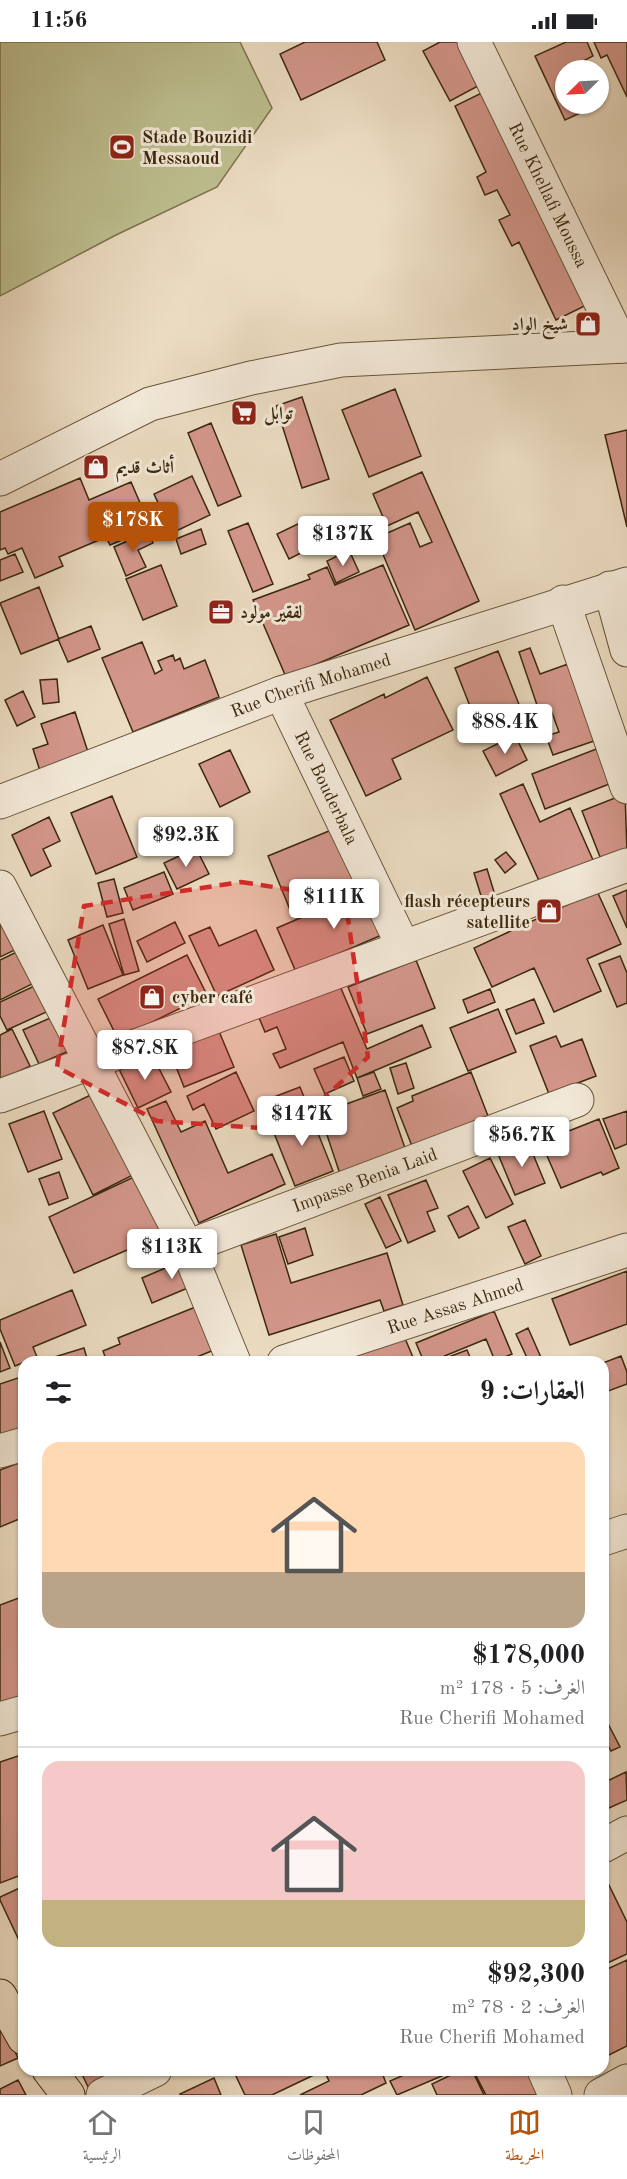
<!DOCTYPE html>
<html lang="ar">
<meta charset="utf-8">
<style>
body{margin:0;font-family:"Old Standard TT",Amiri,serif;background:#f2f2f2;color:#202124;direction:rtl;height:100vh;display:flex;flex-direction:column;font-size:22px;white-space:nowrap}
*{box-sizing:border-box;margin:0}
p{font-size:20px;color:#757577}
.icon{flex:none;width:33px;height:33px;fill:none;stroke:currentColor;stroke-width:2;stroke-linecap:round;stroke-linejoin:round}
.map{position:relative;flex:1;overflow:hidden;direction:ltr}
.side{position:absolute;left:18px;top:1314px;width:591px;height:720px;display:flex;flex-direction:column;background:#fff;border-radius:18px;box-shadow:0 2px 4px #0004;direction:rtl}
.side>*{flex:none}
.needle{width:39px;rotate:246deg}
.fabs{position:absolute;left:555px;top:18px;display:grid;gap:12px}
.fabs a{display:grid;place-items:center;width:54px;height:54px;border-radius:50%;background:#fff;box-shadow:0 2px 4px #0004;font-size:30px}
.price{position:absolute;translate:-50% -51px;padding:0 14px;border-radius:6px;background:#fff;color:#222;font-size:20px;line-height:39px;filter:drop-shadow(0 2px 3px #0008)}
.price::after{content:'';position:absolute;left:50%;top:36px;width:18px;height:14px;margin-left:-9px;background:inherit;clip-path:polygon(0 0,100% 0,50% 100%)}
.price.current{background:#b45309;color:#fff}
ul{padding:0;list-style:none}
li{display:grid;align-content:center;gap:12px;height:318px;padding:0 24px}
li+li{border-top:2px solid #e0e0e0}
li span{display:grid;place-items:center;height:186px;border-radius:18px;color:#555}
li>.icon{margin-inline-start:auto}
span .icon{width:108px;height:108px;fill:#fffc;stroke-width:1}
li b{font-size:26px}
h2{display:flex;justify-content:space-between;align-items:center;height:72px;padding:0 24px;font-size:26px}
.status{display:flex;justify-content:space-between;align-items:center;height:42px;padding:0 30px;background:#fff;direction:ltr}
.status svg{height:16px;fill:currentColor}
.dock{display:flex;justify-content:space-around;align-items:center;height:84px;border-top:2px solid #e0e0e0;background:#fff;font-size:16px;color:#757577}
.dock a{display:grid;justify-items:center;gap:3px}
.dock .current{color:#b45309}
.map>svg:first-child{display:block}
.pitch{fill:#bdbe8f;stroke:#7c734e;stroke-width:1.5}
.building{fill:#d3968a;stroke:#3c280e;stroke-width:1.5}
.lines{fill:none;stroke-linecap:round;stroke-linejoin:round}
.minor-casing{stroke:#68553b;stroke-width:35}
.major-casing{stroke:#3c280e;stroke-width:35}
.minor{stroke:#f2e8d7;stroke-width:33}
.major{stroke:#ebdbc1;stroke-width:33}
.marked{fill:#d62828;fill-opacity:0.2;stroke:#d62828;stroke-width:4.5;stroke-dasharray:12 8;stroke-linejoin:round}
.labels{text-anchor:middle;stroke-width:6;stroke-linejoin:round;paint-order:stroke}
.poi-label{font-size:18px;font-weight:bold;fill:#3c280e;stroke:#f2e8d7;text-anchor:start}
.street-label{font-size:18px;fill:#3c280e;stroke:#f2e8d7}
</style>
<div class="status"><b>11:56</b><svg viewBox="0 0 49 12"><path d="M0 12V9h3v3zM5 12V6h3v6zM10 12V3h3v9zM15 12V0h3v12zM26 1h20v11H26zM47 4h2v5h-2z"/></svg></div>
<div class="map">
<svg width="627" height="2053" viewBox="0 0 627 2053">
<rect width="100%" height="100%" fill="#ebdbc1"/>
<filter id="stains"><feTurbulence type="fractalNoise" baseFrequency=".00333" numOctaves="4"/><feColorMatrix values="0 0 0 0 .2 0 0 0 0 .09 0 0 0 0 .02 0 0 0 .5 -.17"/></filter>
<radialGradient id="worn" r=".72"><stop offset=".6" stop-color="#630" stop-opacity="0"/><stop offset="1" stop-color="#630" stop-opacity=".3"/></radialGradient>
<path class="pitch" d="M0 0H240L272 66 217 145 116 193 0 254Z"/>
<path class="building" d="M305 0H377L385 18 301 58 280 12Z
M440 0H471L491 37 450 59 423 9Z
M566 0H587L593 14 585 18 590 28H566V62H598V48L604 60 565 78 535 14Z
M594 0H627V55L607 13 601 16Z
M500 42 603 255 556 278 519 200 512 204 499 178 510 173 497 148 485 153 477 135 486 130 455 64Z
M395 347 421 414 369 435 342 368Z
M302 355 329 437 302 446 276 364Z
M211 381 241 454 218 464 188 391Z
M627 388V485L605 393Z
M422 430 479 559 415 588 376 496 410 481 420 505 432 500 418 470 387 484 373 452Z
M192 434 210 473 172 491 154 452Z
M80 436 89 458 131 440 151 486 110 503 106 495 59 515 63 524 35 536 22 506 8 512 5 506 0 508V470Z
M306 478 317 503 289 517 277 492Z
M248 481 273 542 253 550 228 489Z
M201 487 206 502 181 512 176 497Z
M148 490 153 501 138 508 146 525 126 534 114 505Z
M349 508 359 530 336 541 327 519Z
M15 512 23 530 0 539V518Z
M161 523 177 564 143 578 126 537Z
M383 523 409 583 286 635 253 558 310 537 308 533 327 525 335 543Z
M39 545 59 597 21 612 0 561Z
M91 584 100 607 68 620 58 597Z
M142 600 155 632 162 628 158 619 173 613 175 619 180 616 184 627 205 618 219 655 133 690 102 616Z
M530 606 540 632 568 622 594 699 553 713 546 694 559 690 550 665 539 669 519 610Z
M498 609 520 665 477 682 455 626Z
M427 635 453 688 392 717 401 737 366 754 330 678 384 652 385 656Z
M57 637 59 660 43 662 40 638Z
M23 649 35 675 17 684 5 658Z
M75 670 89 713 40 729 33 707 48 702 41 682Z
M515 693 527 718 496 734 483 709Z
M604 704 617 739 545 767 532 732Z
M230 708 250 750 220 765 199 722Z
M523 742 540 780 570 766 593 818 540 841 500 752Z
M625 752 627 811 602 820 582 769Z
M112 754 137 815 96 832 71 771Z
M49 775 60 799 43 807 51 824 31 834 12 793Z
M346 782 369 839 291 870 268 814Z
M196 806 209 832 177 847 164 821Z
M506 810 516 822 505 831 495 818Z
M487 827 495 853 482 857 474 831Z
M164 830 173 852 133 868 124 846Z
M114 837 123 871 107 875 98 841Z
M372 845 391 889 296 930 277 886Z
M627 848V886L613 854Z
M597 849 621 902 587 917 601 949 554 970 534 926 492 945 474 906Z
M0 863 23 904 0 915Z
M124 877 139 929 124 933 109 882Z
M175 880 185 901 147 920 137 899Z
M103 883 123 933 88 947 68 898Z
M210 885 219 904 256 888 274 928 217 954 189 894Z
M27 905 42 937 0 958V918Z
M187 913 207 953 118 997 98 957Z
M620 914 627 931V961L617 965 599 922Z
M416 918 435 966 367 992 348 945Z
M337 937 367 1007 422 983 431 1005 357 1036 343 1000 280 1026 273 1012 286 1007 277 985 265 990 257 971Z
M43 940 55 966 7 988 0 974V960Z
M490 947 495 960 468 971 463 958Z
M534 957 544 981 516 992 506 968Z
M498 967 516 1010 468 1029 450 986Z
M57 973 73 1007 39 1022 23 988Z
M12 987 30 1024 0 1039V993Z
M218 987 234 1025 184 1045 169 1007Z
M556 994 561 1005 582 997 596 1034 549 1052 530 1004Z
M151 1011 171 1050 138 1066 119 1027Z
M344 1015 354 1039 325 1052 314 1027Z
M406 1021 414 1046 398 1052 390 1026Z
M236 1030 254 1069 216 1087 204 1062 193 1068 187 1054Z
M374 1030 381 1047 363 1054 357 1036Z
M471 1030 488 1074 412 1104 397 1066 413 1059 412 1054Z
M300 1045 306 1060 267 1075 261 1060Z
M105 1046 143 1128 93 1153 53 1071Z
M385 1048 406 1109 340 1132 324 1084 342 1078 338 1065Z
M166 1059 181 1090 205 1079 228 1131 272 1112 285 1142 199 1181 147 1067Z
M329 1059 336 1075 322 1082 314 1066Z
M308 1066 333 1129 295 1144 270 1081Z
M44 1069 62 1117 28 1130 9 1082Z
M627 1069V1102L615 1107 603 1077Z
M599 1077 619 1126 603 1133 601 1130 561 1146 541 1100Z
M528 1100 545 1141 515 1153 498 1112Z
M490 1116 513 1162 486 1176 463 1129Z
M59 1130 68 1156 49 1163 39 1137Z
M138 1133 164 1192 74 1231 49 1175Z
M426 1138 438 1166 427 1170 435 1189 408 1201 388 1153Z
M380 1155 401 1199 386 1206 365 1162Z
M468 1164 479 1186 459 1196 448 1174Z
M525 1178 541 1214 525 1222 508 1185Z
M305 1186 313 1213 288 1222 279 1195Z
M276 1192 291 1241 387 1211 403 1263 384 1269 380 1258 269 1293 241 1203Z
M191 1215 202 1240 152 1261 142 1236Z
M627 1229V1282L570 1303 552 1257Z
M72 1248 86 1283 33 1305 37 1315 15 1324 0 1287V1278Z
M203 1262 221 1305 185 1320H107L103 1309 120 1302 118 1296Z
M494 1269 512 1312 495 1319 486 1297 430 1320H424L416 1301Z
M528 1286 543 1320H529L516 1292Z
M404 1294 415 1320H337Z
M0 1300 10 1326 0 1330Z
M84 1306 88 1320H38Z
M467 1308 472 1320H447L446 1316Z
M621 1314 627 1330V1342L603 1351V1321Z
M24 1334V1385L0 1393V1342Z
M24 1419V1475L0 1485V1428Z
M24 1554V1661L0 1669V1563Z
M603 1672 620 1705 611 1709 603 1695Z
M24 1712V1832L0 1841V1720Z
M626 1730 627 1758 609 1766 603 1753V1741Z
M606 1837 627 1880V1912L603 1923V1839Z
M24 1844V1909L0 1858V1855Z
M627 1918V2004L603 2016V1929Z
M0 1977 18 2016 0 2024Z
M80 2028H139L91 2051Z
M233 2028H317L318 2031 272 2053H245Z
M324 2028H346L347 2030 381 2028 386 2041 361 2053H300L329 2039Z
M415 2028H456L397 2053 390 2039Z
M461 2028H472L484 2053H437L432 2042Z
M473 2028H526L539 2053H486Z
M214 2036 221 2053H180V2052Z
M18 2038 26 2053H0V2047Z"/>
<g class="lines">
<defs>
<g id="minor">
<path id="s1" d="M474 0 622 304"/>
<path d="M0 437 150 362 251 336 341 318 627 304"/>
<path d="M610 546 627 608"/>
<path d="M563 560 627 745"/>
<path id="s2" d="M281 651 403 904"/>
<path id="s3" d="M0 760 281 651 627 542"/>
<path d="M0 845 187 1205 234 1320"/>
<path d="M0 1054 627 823"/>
<path id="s4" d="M187 1205 577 1058"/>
<path id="s5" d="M284 1320 627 1208"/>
<path d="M0 1409 24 1402"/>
<path d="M603 1497 627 1489"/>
<path d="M0 1677 24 1670"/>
<path d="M603 1804 627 1791"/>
<path d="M544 2028 555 2053"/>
<path d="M103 2053 155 2028"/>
<path d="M601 2053 627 2039"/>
</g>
<path id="major" d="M0 1954 24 1996
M49 2028 68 2053"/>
</defs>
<use href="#minor" class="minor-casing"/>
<use href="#major" class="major-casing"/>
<use href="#minor" class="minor"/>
<use href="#major" class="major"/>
</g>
<path class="marked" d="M241 840 345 856 368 1015 290 1088 157 1079 57 1025 84 864Z"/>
<defs>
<symbol id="stadium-square" viewBox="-11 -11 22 22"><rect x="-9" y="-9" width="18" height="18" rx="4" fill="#8f2418" stroke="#f2e8d7"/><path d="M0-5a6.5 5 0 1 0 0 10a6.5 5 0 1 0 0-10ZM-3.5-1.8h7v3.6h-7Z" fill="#fff"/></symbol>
<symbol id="shop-square" viewBox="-11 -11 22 22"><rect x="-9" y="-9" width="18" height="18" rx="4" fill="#8f2418" stroke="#f2e8d7"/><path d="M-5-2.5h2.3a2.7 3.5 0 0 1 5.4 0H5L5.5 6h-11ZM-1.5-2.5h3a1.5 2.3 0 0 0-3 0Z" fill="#fff"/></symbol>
<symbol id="supermarket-square" viewBox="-11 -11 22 22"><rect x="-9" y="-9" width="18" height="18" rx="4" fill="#8f2418" stroke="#f2e8d7"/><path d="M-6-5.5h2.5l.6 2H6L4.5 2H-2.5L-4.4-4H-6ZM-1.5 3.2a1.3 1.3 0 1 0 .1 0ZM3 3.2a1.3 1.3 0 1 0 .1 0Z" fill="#fff"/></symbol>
<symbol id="office-square" viewBox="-11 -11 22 22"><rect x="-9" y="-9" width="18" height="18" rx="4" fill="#8f2418" stroke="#f2e8d7"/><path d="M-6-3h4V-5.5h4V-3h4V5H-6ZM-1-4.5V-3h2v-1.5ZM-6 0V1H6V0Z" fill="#fff"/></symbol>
</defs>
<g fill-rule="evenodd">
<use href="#stadium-square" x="107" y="90" width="30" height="30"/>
<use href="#shop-square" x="573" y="267" width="30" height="30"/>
<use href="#supermarket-square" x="229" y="356" width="30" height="30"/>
<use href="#shop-square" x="81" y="410" width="30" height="30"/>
<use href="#office-square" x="206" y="555" width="30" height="30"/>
<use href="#shop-square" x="534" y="854" width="30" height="30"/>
<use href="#shop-square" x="137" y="940" width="30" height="30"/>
</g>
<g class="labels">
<g class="poi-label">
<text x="142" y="101">Stade Bouzidi<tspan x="142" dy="21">Messaoud</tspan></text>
<text x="568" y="288" text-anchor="end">شيخ الواد</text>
<text x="264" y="377">توابل</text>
<text x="116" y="431">أثاث قديم</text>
<text x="240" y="576">لفقير مولود</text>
<text x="530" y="865" text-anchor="end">flash récepteurs<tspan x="530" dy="21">satellite</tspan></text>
<text x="172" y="961">cyber café</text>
</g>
<g class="street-label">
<text dy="6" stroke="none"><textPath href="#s1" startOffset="170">Rue Khellafi Moussa</textPath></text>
<text dy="6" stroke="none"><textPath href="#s3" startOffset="332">Rue Cherifi Mohamed</textPath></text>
<text dy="6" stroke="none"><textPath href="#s2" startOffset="105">Rue Bouderbala</textPath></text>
<text dy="6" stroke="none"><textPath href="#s4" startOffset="190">Impasse Benia Laid</textPath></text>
<text dy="6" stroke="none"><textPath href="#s5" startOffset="180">Rue Assas Ahmed</textPath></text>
</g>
</g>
<rect width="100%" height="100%" filter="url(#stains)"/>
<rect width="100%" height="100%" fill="url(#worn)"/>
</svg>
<div class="fabs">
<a><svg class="needle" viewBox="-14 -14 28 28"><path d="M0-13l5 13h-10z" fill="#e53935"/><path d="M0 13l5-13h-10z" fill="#757577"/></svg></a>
</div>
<b class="price current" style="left:133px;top:511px">$178K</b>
<b class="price" style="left:343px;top:525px">$137K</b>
<b class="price" style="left:505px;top:713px">$88.4K</b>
<b class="price" style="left:186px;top:826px">$92.3K</b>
<b class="price" style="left:334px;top:888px">$111K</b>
<b class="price" style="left:145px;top:1039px">$87.8K</b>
<b class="price" style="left:302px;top:1105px">$147K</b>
<b class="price" style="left:522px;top:1126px">$56.7K</b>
<b class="price" style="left:172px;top:1238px">$113K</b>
<section class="side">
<h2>العقارات: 9<svg class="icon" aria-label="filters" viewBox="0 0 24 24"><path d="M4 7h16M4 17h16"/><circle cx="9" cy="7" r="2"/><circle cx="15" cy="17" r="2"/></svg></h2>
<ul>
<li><span style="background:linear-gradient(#ffd9b3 70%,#b9a48a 0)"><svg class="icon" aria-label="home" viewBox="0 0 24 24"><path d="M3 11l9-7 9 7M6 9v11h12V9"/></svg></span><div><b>$178,000</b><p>الغرف: 5 · 178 m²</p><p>Rue Cherifi Mohamed</p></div></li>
<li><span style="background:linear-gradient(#f6c9c9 75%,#c2b280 0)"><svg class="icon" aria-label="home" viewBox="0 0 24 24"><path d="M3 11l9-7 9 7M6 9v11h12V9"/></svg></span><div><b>$92,300</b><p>الغرف: 2 · 78 m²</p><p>Rue Cherifi Mohamed</p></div></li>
</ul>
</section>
</div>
<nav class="dock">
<a class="current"><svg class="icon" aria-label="map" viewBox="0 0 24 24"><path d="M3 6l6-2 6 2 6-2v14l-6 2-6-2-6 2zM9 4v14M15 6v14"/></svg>الخريطة</a>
<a><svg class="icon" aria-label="saved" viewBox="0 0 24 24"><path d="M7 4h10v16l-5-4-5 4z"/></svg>المحفوظات</a>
<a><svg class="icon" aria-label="home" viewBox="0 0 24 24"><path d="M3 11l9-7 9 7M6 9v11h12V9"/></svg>الرئيسية</a>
</nav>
